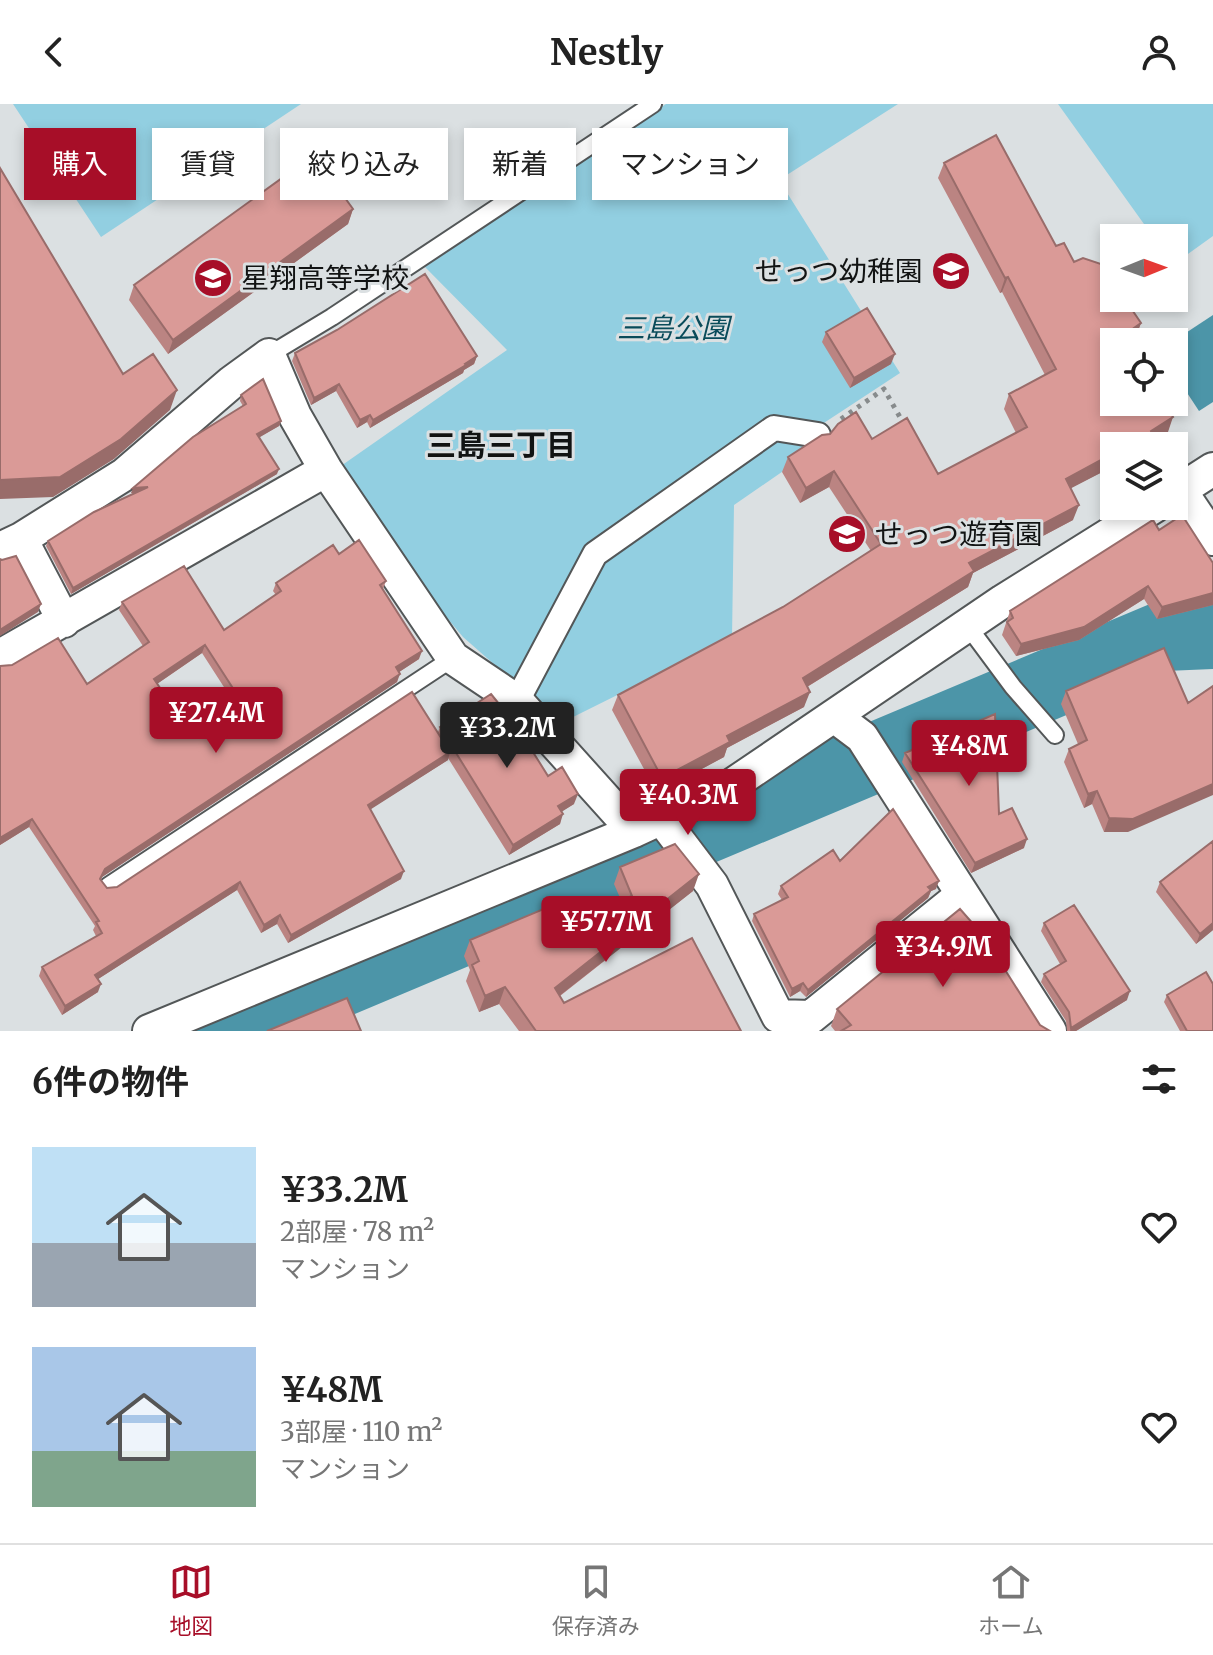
<!DOCTYPE html>
<html lang="ja">
<meta charset="utf-8">
<style>
body{margin:0;font-family:Merriweather,"Noto Sans JP",serif;background:#f6f6f6;color:#222;height:100vh;display:flex;flex-direction:column;font-size:30px;white-space:nowrap}
*{box-sizing:border-box;margin:0}
p{font-size:26px;color:#767676}
.icon{flex:none;width:44px;height:44px;fill:none;stroke:currentColor;stroke-width:2;stroke-linecap:round;stroke-linejoin:round}
.map{position:relative;height:927px;overflow:hidden}
.drawer{display:flex;flex-direction:column;background:#fff;flex:1}
.drawer>*{flex:none}
.hud{position:absolute;left:24px;top:24px;width:800px;height:72px;display:flex;gap:16px}
.needle{width:52px;rotate:89deg}
.fabs{position:absolute;left:1100px;top:120px;display:grid;gap:16px}
.fabs a{display:grid;place-items:center;width:88px;height:88px;border-radius:0px;background:#fff;box-shadow:0 4px 12px #0003;font-size:40px}
.price{position:absolute;translate:-50% -68px;padding:0 18px;border-radius:8px;background:#a70e28;color:#fff;font-size:26px;line-height:52px;filter:drop-shadow(0 2px 4px #0008)}
.price::after{content:'';position:absolute;left:50%;top:48px;width:24px;height:18px;margin-left:-12px;background:inherit;clip-path:polygon(0 0,100% 0,50% 100%)}
.price.active{background:#222;color:#fff}
ul{padding:0;list-style:none}
li{display:flex;align-items:center;gap:24px;height:200px;padding:0 32px}
li span{display:grid;place-items:center;flex:none;width:224px;height:160px;border-radius:0px;color:#555}
li>.icon{margin-inline-start:auto}
span .icon{width:96px;height:96px;fill:#fffc;stroke-width:1}
li b{font-size:34px}
h2{display:flex;justify-content:space-between;align-items:center;height:96px;padding:0 32px;font-size:34px}
.pill{padding:0 28px;border-radius:0px;background:#fff;box-shadow:0 4px 12px #0003;font-size:28px;line-height:72px}
.pill.active{background:#a70e28;color:#fff}
header{display:flex;justify-content:space-between;align-items:center;height:104px;padding:0 32px;background:#fff;font-size:36px;font-weight:700}
.tab-bar{display:flex;justify-content:space-around;align-items:center;height:112px;border-top:2px solid #e0e0e0;background:#fff;font-size:22px;color:#767676}
.tab-bar a{display:grid;justify-items:center;gap:4px}
.tab-bar .active{color:#a70e28}
.map>svg:first-child{display:block}
.green{fill:#92cfe1}
.water{fill:#4c95a8}
.lines{fill:none;stroke-linecap:round;stroke-linejoin:round}
.river{stroke:#4c95a8;stroke-width:70}
.service-casing{stroke:#535758;stroke-width:20}
.pedestrian-casing{stroke:#535758;stroke-width:28}
.minor-casing{stroke:#535758;stroke-width:36}
.path{stroke:#878b8c;stroke-width:5;stroke-dasharray:4 6;stroke-linecap:butt}
.service{stroke:#fff;stroke-width:16}
.pedestrian{stroke:#fff;stroke-width:24}
.minor{stroke:#fff;stroke-width:32}
.wall{fill:#bb8482;fill-rule:evenodd}
.shaded-wall{fill:#996c6a}
.building{fill:#da9a97;stroke:#996c6a;stroke-width:2;fill-rule:evenodd}
.labels{text-anchor:middle;stroke-width:6;stroke-linejoin:round;paint-order:stroke}
.poi-label{font-size:28px;fill:#111313;stroke:#dbe0e2;text-anchor:start}
.park-label{font-size:28px;font-style:italic;fill:#094b5a;stroke:#dbe0e2}
.neighbourhood-label{font-size:30px;font-weight:bold;fill:#111313;stroke:#dbe0e2}
</style>
<header><svg class="icon" aria-label="back" viewBox="0 0 24 24"><path d="M15 5l-7 7 7 7"/></svg>Nestly<svg class="icon" aria-label="person" viewBox="0 0 24 24"><circle cx="12" cy="8" r="4"/><path d="M4 21q1-7 8-7t8 7"/></svg></header>
<div class="map">
<svg width="1213" height="927" viewBox="0 0 1213 927">
<rect width="100%" height="100%" fill="#dbe0e2"/>
<path class="green" d="M13 0H301L101 133Z
M666 0H898L779 76 900 269 804 332 815 345 734 401 732 534 561 619 463 533 407 466 338 364 507 246 425 163Z
M1058 0H1213V132L1174 160V134H1154Z"/>
<path class="water" d="M1213 211V298L1199 307 1174 269 1172 238Z"/>
<g class="lines">
<path class="river" d="M224 927 1164 532 1213 530"/>
<defs>
<path id="service" d="M269 251 332 213 653 0
M967 521 1013 583 1055 631
M108 782 453 554"/>
<path id="pedestrian" d="M517 597 595 450 774 324 818 331"/>
<path id="minor" d="M1180 386 1213 435
M1174 390 1213 365
M21 435 64 517
M0 445 21 435 125 370 232 278 269 251 295 312 326 366 453 554 517 597 634 727
M0 552 326 366
M834 612 862 633 1050 927
M662 715 712 781 778 912 811 913 962 791
M149 927 634 727 729 683 1003 497 1155 402"/>
</defs>
<use href="#service" class="service-casing"/>
<use href="#pedestrian" class="pedestrian-casing"/>
<use href="#minor" class="minor-casing"/>
<path class="path" d="M841 315 884 285 905 322"/>
<use href="#service" class="service"/>
<use href="#pedestrian" class="pedestrian"/>
<use href="#minor" class="minor"/>
</g>
<path class="wall" d="M944 59 1056 142 1141 219 1135 235 1130 238H1114L1168 328 1148 341 1114 342V362L1070 384 1073 416 973 469 968 483 807 583 804 603 727 644 724 653 657 689 612 606 618 591 783 503 871 447 829 383 800 399 782 368 788 353 872 335 938 370 1016 329 1004 305 1009 290 1045 271 1002 188 1000 189 938 74Z
M353 105 348 120 168 250 129 196 134 181Z
M826 228 891 260 850 284 822 238Z
M295 249 477 252 474 260 464 266 463 269 370 324 367 318 357 324 336 287 311 301 292 257Z
M241 291 281 317 279 322 259 333 277 370 71 490 46 442 48 437 136 389H131L243 302 240 297Z
M1159 426 1213 459V501L1157 515 1144 495 1079 536 1016 552 1002 531 1010 507Z
M339 450 386 477 383 485 419 555 399 568 397 578 102 773 101 776 107 784 117 783 438 628 440 623 548 672 574 700 562 707 560 720 509 751 448 654V656L370 705 401 775 288 839 277 820 261 829 237 786 98 875V888L62 911 39 872 42 863 96 832 93 826 95 822 29 723 0 741V562L87 580 143 542 119 506 122 498 224 526 276 491 273 487 276 479ZM202 549 231 594 188 625 157 580Z
M1066 587 1128 728H1104L1092 700 1084 704 1064 658 1069 645 1078 640 1061 600Z
M905 649 999 710 1024 744 971 769 902 658Z
M840 757 936 785 931 787 928 794 806 893 800 887 790 893 752 817 754 810 782 796 778 790 781 782Z
M620 763 693 787 560 892 564 899 741 927H519L499 900 479 908 466 877 470 866 464 852 470 836 561 820 621 796 614 780Z
M1160 778 1213 826 1196 840 1156 788Z
M1044 819 1127 896 1076 927H1067L1066 917 1041 878 1044 870 1060 860 1041 827Z
M1167 891 1213 927H1180L1164 898Z
M837 905 1040 921 1050 927H835L831 922Z"/>
<path class="shaded-wall" d="M353 105 348 120 168 250 173 236Z
M1008 173 1002 188 1000 189 1005 174Z
M1141 219 1135 235 1130 238H1119L1121 233Z
M895 250 891 260 850 284 854 274Z
M477 252 474 260 464 266 463 269 370 324 373 316Z
M339 280 336 287 311 301 314 294Z
M177 286 170 306 114 355 53 393 0 395V376Z
M370 311 367 318 357 324 360 316Z
M1173 313 1168 328 1148 342H1128Z
M281 317 279 322 255 336 257 330Z
M1114 349V362L1060 390 1066 375Z
M279 365 277 370 71 490 73 484Z
M834 367 829 383 800 399 806 384Z
M148 383 146 388 131 389 133 384Z
M1079 401 1073 416 973 469 968 483 797 589 803 574 969 459Z
M1148 482 1144 495 1079 536 1016 552 1021 540Z
M1213 489V501L1157 515 1162 503Z
M41 500 38 508 0 532V526Z
M205 541 202 549 151 584 154 575Z
M422 547 419 555 393 572 396 563Z
M400 570 397 578 102 773 97 783 105 765Z
M810 588 804 603 727 644 724 653 657 689 662 674 727 632Z
M450 648 448 656 365 709 368 701Z
M1213 680V691L1128 728H1104L1109 714Z
M1097 687 1092 700 1084 704 1088 690Z
M578 690 574 700 555 712 558 702Z
M563 710 560 720 509 751 513 741Z
M32 715 29 723 0 741V734Z
M1027 735 1024 744 971 769 975 759Z
M404 767 401 775 288 839 291 831Z
M699 770 693 787 549 900 555 884Z
M939 777 936 785 931 787 928 794 806 893 808 886 928 783Z
M240 778 237 786 92 879 95 871Z
M280 811 277 820 261 829 264 821Z
M1213 819V826L1196 840 1200 830Z
M803 879 800 887 790 893 792 885Z
M101 880 98 888 62 911 65 902Z
M505 883 499 900 479 908 485 892Z
M1130 887 1127 896 1076 927H1070L1071 924Z"/>
<path class="building" d="M996 31 1056 142 1064 139 1074 158 1083 154 1101 160 1114 179V194H1124L1141 219 1121 233 1124 238H1114V298H1163L1173 313 1151 327 1152 329 1128 342H1114V349L1066 375 1079 401 969 459 974 467 803 574 810 588 727 632 730 638 662 674 618 591 783 503 881 440 834 367 806 384 788 353 822 331 830 330 838 320 856 308 872 335 907 314 938 370 1027 323 1009 290 1056 265 1008 173 1005 174 944 59Z
M314 51 353 105 173 236 134 181Z
M0 64 123 270 153 250 177 286 121 335 60 373 0 376Z
M425 170 477 252 465 260 466 261 373 316 370 311 360 316 339 280 314 294 295 249 337 226Z
M867 204 895 250 854 274 826 228Z
M263 275 281 317 257 330 279 365 73 484 48 437 94 408 148 383 133 384 193 333 246 300 241 291Z
M1182 411 1213 459V489L1162 503 1148 482 1084 523 1021 540 1007 518 1013 514 1010 507 1153 416 1159 426Z
M359 436 386 477 380 481 422 547 396 563 400 570 105 765 100 775 107 784 117 783 412 588 450 648 368 701 404 767 291 831 280 811 264 821 240 778 95 871 101 880 65 902 42 863 102 829 96 818 99 817 32 715 0 734V562L12 561 58 534 87 580 149 538 122 498 184 462 224 526 281 487 276 479 333 441 339 450ZM205 541 236 589 188 625 154 575Z
M16 452 41 500 0 526V455L2 456Z
M1164 544 1188 599 1213 582V680L1133 715 1109 714 1097 687 1088 690 1069 645 1087 636 1066 587Z
M491 590 516 621 548 672 562 663 578 690 558 702 563 710 513 741 440 623Z
M995 610 999 710 1012 704 1027 735 975 759 905 649Z
M893 705 939 777 928 783 931 786 808 886 803 879 792 885 754 810 788 793 781 782 833 746 840 757Z
M1213 737V819L1200 830 1160 778Z
M675 740 699 770 555 884 564 899 692 834 741 927H536L505 883 485 892 472 861 479 857 470 836 553 801 561 820 632 792 620 763Z
M1074 801 1130 887 1071 924 1069 908 1044 870 1066 857 1044 819Z
M960 805 983 831 1040 921 1050 927H841L851 921 837 905Z
M1206 868 1213 880V927H1187L1167 891Z
M347 894 361 927H267Z"/>
<defs>
<symbol id="school-disc" viewBox="-11 -11 22 22"><circle r="9.5" fill="#a70e28" stroke="#dbe0e2"/><path d="M0-5L7-2L0 1L-7-2ZM-4 1L0 2.5L4 1V4Q0 6-4 4Z" fill="#fff"/></symbol>
</defs>
<g fill-rule="evenodd">
<use href="#school-disc" x="929" y="145" width="44" height="44"/>
<use href="#school-disc" x="191" y="152" width="44" height="44"/>
<use href="#school-disc" x="825" y="408" width="44" height="44"/>
</g>
<g class="labels">
<g class="poi-label">
<text x="923" y="177" text-anchor="end">せっつ幼稚園</text>
<text x="241" y="184">星翔高等学校</text>
<text x="875" y="440">せっつ遊育園</text>
</g>
<g class="park-label">
<text x="673" y="234">三島公園</text>
</g>
<g class="neighbourhood-label">
<text x="501" y="352">三島三丁目</text>
</g>
</g>
</svg>
<div class="fabs">
<a><svg class="needle" viewBox="-14 -14 28 28"><path d="M0-13l5 13h-10z" fill="#e53935"/><path d="M0 13l5-13h-10z" fill="#767676"/></svg></a>
<a><svg class="icon" aria-label="locate" viewBox="0 0 24 24"><circle cx="12" cy="12" r="6"/><path d="M12 2v4M12 18v4M2 12h4M18 12h4"/></svg></a>
<a><svg class="icon" aria-label="layers" viewBox="0 0 24 24"><path d="M12 4l9 5-9 5-9-5zM3 14l9 5 9-5"/></svg></a>
</div>
<b class="price" style="left:216px;top:651px">¥27.4M</b>
<b class="price active" style="left:507px;top:666px">¥33.2M</b>
<b class="price" style="left:969px;top:684px">¥48M</b>
<b class="price" style="left:688px;top:733px">¥40.3M</b>
<b class="price" style="left:606px;top:860px">¥57.7M</b>
<b class="price" style="left:943px;top:885px">¥34.9M</b>
<div class="hud">
<a class="pill active">購入</a>
<a class="pill">賃貸</a>
<a class="pill">絞り込み</a>
<a class="pill">新着</a>
<a class="pill">マンション</a>
</div>
</div>
<section class="drawer">
<h2>6件の物件<svg class="icon" aria-label="filters" viewBox="0 0 24 24"><path d="M4 7h16M4 17h16"/><circle cx="9" cy="7" r="2"/><circle cx="15" cy="17" r="2"/></svg></h2>
<ul>
<li><span style="background:linear-gradient(#bfe0f5 60%,#9aa5b1 0)"><svg class="icon" aria-label="home" viewBox="0 0 24 24"><path d="M3 11l9-7 9 7M6 9v11h12V9"/></svg></span><div><b>¥33.2M</b><p>2部屋 · 78 m²</p><p>マンション</p></div><svg class="icon" aria-label="heart" viewBox="0 0 24 24"><path d="M12 20l-8-8c-3-5 5-10 8-4 3-6 11-1 8 4z"/></svg></li>
<li><span style="background:linear-gradient(#a9c7e8 65%,#7fa58c 0)"><svg class="icon" aria-label="home" viewBox="0 0 24 24"><path d="M3 11l9-7 9 7M6 9v11h12V9"/></svg></span><div><b>¥48M</b><p>3部屋 · 110 m²</p><p>マンション</p></div><svg class="icon" aria-label="heart" viewBox="0 0 24 24"><path d="M12 20l-8-8c-3-5 5-10 8-4 3-6 11-1 8 4z"/></svg></li>
</ul>
</section>
<nav class="tab-bar">
<a class="active"><svg class="icon" aria-label="map" viewBox="0 0 24 24"><path d="M3 6l6-2 6 2 6-2v14l-6 2-6-2-6 2zM9 4v14M15 6v14"/></svg>地図</a>
<a><svg class="icon" aria-label="saved" viewBox="0 0 24 24"><path d="M7 4h10v16l-5-4-5 4z"/></svg>保存済み</a>
<a><svg class="icon" aria-label="home" viewBox="0 0 24 24"><path d="M3 11l9-7 9 7M6 9v11h12V9"/></svg>ホーム</a>
</nav>
